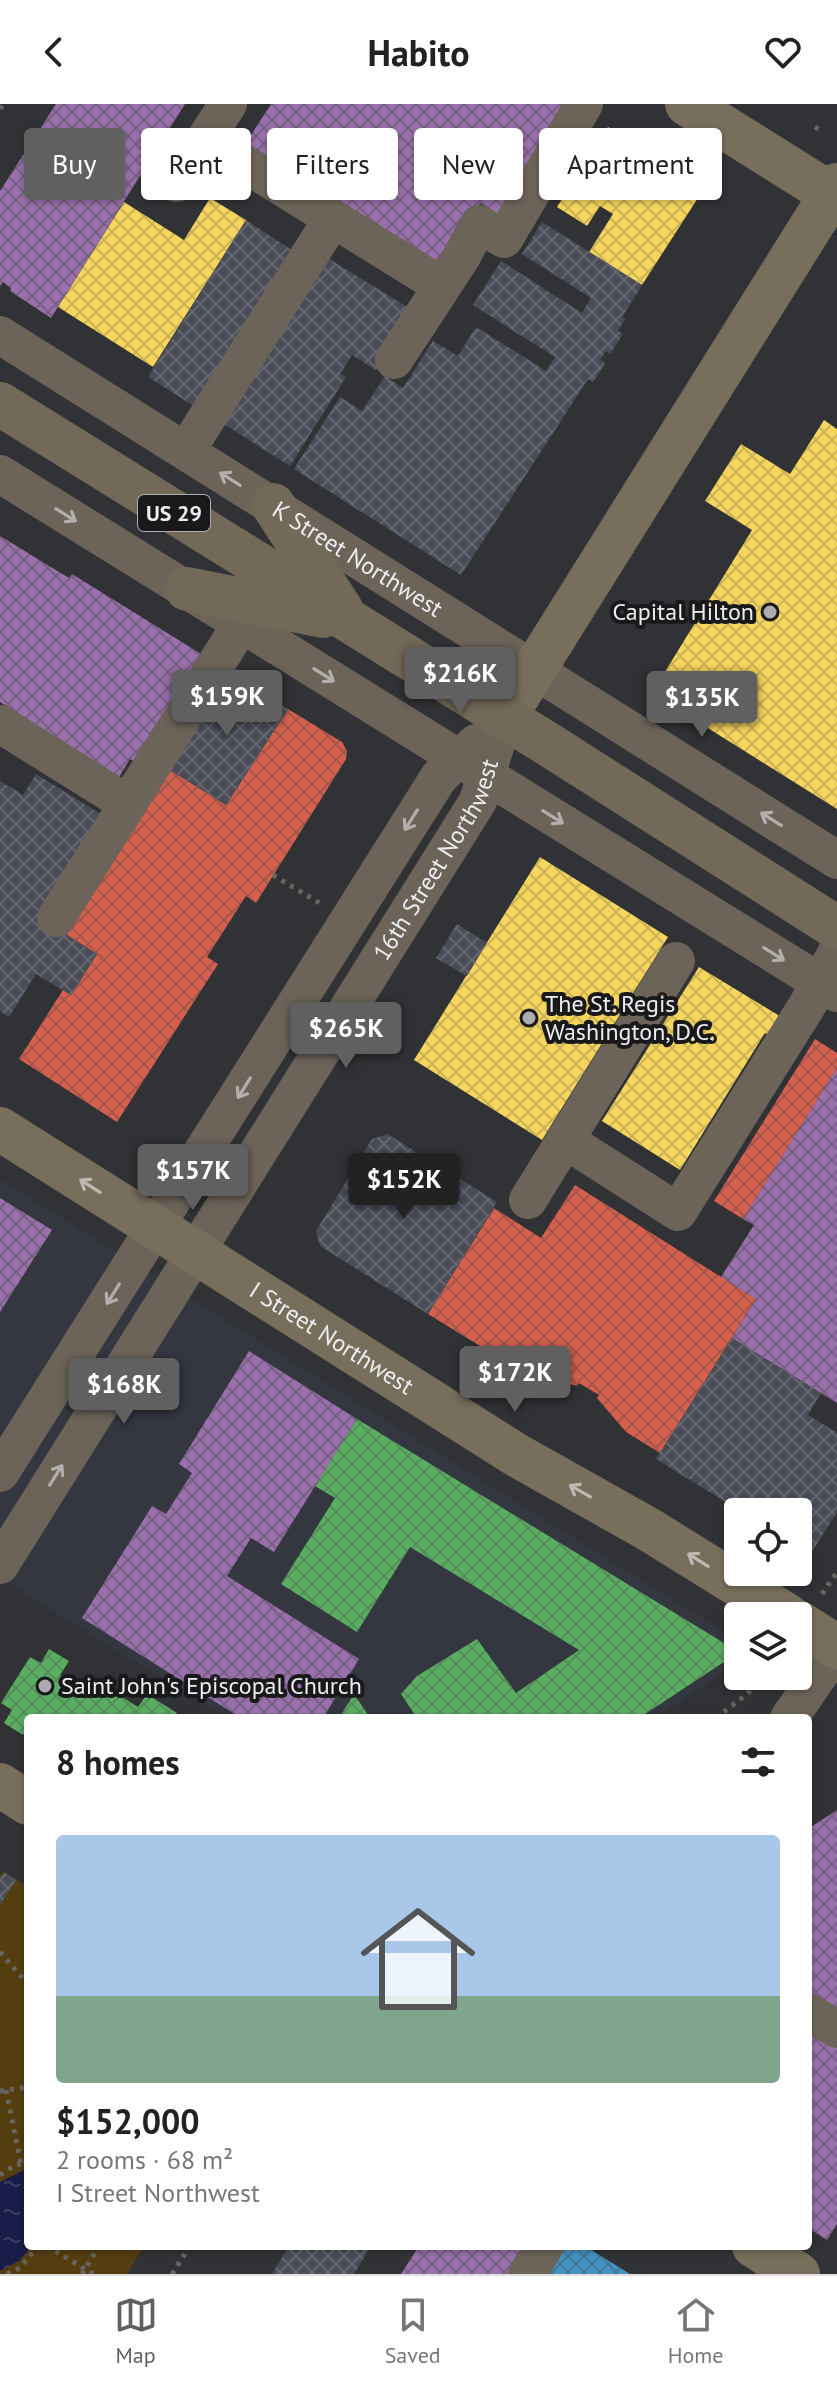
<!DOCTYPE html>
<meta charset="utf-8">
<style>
body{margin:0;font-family:"PT Sans",sans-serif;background:#f6f6f6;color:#222;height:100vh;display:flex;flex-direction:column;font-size:30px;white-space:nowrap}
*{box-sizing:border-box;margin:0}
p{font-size:26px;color:#767676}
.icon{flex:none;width:44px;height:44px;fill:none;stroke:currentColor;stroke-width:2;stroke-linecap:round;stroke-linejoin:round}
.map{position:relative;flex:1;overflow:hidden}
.sheet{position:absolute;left:24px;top:1610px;width:788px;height:536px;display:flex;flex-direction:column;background:#fff;border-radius:8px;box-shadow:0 2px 6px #0004}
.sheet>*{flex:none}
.guide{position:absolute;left:24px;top:24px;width:790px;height:72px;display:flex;gap:16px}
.tools{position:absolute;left:724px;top:1394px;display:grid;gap:16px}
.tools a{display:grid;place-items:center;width:88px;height:88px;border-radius:8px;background:#fff;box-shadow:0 2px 6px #0004;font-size:40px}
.price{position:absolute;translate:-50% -68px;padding:0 18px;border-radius:8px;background:#606061;color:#fff;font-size:26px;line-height:52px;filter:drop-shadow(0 2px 4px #0008)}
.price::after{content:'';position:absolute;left:50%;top:48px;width:24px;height:18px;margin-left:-12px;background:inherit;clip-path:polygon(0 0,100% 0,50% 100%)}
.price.selected{background:#222;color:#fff}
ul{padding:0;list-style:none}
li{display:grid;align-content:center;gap:16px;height:424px;padding:0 32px}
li+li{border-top:2px solid #e0e0e0}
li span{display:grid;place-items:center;height:248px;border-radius:8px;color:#555}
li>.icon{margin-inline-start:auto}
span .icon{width:144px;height:144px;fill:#fffc;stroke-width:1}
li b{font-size:34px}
h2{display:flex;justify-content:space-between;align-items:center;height:96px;padding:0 32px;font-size:34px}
.pill{padding:0 28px;border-radius:8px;background:#fff;box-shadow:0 2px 6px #0004;font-size:28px;line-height:72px}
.pill.selected{background:#606061;color:#fff}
header{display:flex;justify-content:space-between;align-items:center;height:104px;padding:0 32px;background:#fff;font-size:36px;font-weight:700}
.tabs{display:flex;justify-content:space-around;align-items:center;height:112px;border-top:2px solid #e0e0e0;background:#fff;font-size:22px;color:#767676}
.tabs a{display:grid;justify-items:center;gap:4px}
.tabs .selected{color:#606061}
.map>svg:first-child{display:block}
.built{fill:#343640}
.green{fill:#543e10}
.water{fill:url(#water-ripples)}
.homes{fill:url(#homes-cross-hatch)}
.shops{fill:url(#shops-cross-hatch)}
.offices{fill:url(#offices-cross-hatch)}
.schools{fill:url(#schools-cross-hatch)}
.public{fill:url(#public-cross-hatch)}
.building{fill:url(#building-cross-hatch)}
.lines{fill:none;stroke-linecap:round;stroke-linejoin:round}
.path{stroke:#68645e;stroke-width:5;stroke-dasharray:4 6;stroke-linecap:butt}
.minor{stroke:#6c6459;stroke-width:38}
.major{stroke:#776e5b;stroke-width:44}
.highway{stroke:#736958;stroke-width:44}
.oneway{stroke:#b2afac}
.oneway2{stroke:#bdbab4}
.poi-dot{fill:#abacaf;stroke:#19191c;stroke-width:3}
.labels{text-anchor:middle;stroke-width:8;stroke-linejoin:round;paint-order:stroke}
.shield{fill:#19191c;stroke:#adadb0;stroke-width:2}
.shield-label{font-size:22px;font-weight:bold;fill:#ecedf0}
.street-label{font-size:24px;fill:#ecedf0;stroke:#19191c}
.poi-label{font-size:24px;fill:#ecedf0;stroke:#19191c;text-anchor:start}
</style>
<header><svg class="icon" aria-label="back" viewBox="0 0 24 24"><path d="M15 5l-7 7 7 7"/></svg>Habito<svg class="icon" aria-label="heart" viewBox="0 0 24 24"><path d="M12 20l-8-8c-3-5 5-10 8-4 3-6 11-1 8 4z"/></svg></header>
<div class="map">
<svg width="837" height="2170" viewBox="0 0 837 2170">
<defs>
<pattern id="water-ripples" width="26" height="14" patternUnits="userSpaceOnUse" patternTransform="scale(2)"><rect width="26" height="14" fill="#171d48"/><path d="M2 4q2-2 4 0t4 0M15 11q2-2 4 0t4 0" fill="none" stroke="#393e63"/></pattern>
<pattern id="homes-cross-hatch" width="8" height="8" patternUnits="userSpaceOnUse" patternTransform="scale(2)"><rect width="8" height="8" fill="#f6d55c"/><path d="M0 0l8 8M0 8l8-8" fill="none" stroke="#cab257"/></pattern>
<pattern id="shops-cross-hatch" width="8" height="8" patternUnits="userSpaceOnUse" patternTransform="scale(2)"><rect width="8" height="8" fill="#d6604d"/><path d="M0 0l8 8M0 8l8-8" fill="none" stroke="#a4574b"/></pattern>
<pattern id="offices-cross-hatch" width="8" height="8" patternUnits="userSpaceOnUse" patternTransform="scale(2)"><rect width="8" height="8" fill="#9970ab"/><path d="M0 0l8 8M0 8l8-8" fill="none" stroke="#786083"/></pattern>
<pattern id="schools-cross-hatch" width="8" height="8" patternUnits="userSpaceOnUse" patternTransform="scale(2)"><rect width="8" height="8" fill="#4393c3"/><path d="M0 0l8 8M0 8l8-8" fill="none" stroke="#447898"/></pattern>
<pattern id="public-cross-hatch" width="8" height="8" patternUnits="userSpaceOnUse" patternTransform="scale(2)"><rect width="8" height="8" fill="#5aae61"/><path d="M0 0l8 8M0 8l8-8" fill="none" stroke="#548f5a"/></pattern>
<pattern id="building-cross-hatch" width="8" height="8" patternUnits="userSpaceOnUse" patternTransform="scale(2)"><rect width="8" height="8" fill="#4a4d58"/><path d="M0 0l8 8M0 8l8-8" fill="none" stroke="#646770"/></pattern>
</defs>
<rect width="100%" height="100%" fill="#313235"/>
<path class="built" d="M0 1075 735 1535 733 1562 655 1614H226L0 1474Z"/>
<path class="green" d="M4 1768 28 1783V2142H144L127 2170H0V1771Z"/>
<path class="water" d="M28 2064V2142H32L19 2157 0 2167V2078Z"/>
<path class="homes" d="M608 23 632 38 629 41 658 60 676 72 680 67 705 83 642 181 589 148 613 110 600 102 587 122 557 103Z
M210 94 246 116 153 263 58 203 124 98 184 136Z
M824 316 837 325V705L652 589 752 426 705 397 741 340 790 370Z
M540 753 668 833 542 1036 414 956Z
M699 863 778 911V915L768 931 765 929 680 1066 602 1017Z"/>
<path class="shops" d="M288 605 342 638 347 647 346 655 256 799 246 792 207 853 218 860 117 1018 19 955 63 886 71 891 97 850 61 827 167 664 226 701Z
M815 935 837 949V964L743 1115 714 1097Z
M575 1081 756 1195 660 1349 626 1328 597 1294 599 1291 579 1279 577 1282 533 1270 501 1249 498 1253 428 1210 494 1104 541 1134Z"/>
<path class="offices" d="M56 0H185L51 214 10 187 11 184 3 178 0 182V87Z
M271 0H561L575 9 507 116 480 99 438 165 244 42Z
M0 432 69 474 72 470 206 553 143 662 130 655 119 673 0 598Z
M837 964V1299L732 1234 756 1195 721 1173 754 1121 743 1115Z
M0 1094 52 1126 0 1208Z
M249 1247 357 1315 274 1448 251 1434 227 1472 359 1555 323 1614H241L82 1514 152 1402 166 1410 192 1369 179 1360Z
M837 1706V1909L808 1892V1725Z
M808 1924 837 1942V2120L827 2136 808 2124V2000L811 1996 808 1994Z
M419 2142H532L515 2170H401Z"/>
<path class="schools" d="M558 2142H585L630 2170H541Z"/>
<path class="public" d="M357 1315 724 1539V1558L639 1614H417L401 1590 417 1572 477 1535 516 1589 579 1546 410 1443 357 1528 281 1480 335 1394 315 1382Z
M49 1545 69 1557 60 1571 88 1588 95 1576 138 1603 147 1590 177 1609 174 1614H28V1623L23 1631 4 1619 12 1606 1 1599 30 1553 41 1559Z
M354 1590 370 1614H339Z"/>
<path class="building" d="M246 116 299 151 200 306 148 273Z
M542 118 642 181 622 213 625 215 618 227 623 230 610 250 606 247 600 256 605 259 604 261 593 278 588 275 461 471 294 365 340 293 362 307 385 272 403 284 433 237 458 252 476 223 546 267 555 253 473 201 501 157 582 209 591 194 522 150Z
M323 151 412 206 376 266 352 251 340 270 346 273 290 362 219 317Z
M225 566 288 605 226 701 167 664Z
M36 670 107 714 43 816 97 850 71 891 36 870 9 913 0 907V677L23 691Z
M457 820 487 839 467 872 436 854Z
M387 1030 497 1098 428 1210 320 1142 316 1127 372 1035Z
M732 1234 821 1289 808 1311 837 1329V1408L810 1451 798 1443V1408H742L656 1355Z
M4 1768 16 1776 0 1801V1775Z
M289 2142H371L354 2170H272Z"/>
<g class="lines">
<path class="path" d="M0 5 3 0
M815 23 821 27
M273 771 321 800
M822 1490 837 1468
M716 1614 747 1590 765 1572
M0 1848 28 1880
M6 1986 21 2060
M0 1987 28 1983
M0 2071 15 2061 28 2059
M47 2142 93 2170
M7 2170 20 2164 38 2142
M82 2170 99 2142
M172 2170 190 2142"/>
<g class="minor">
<path d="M206 36 442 182"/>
<path d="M177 79 228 0"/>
<path id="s1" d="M0 231 837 756"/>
<path d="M394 256 462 152 479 120 504 135 584 0"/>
<path d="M186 347 333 114"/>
<path d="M0 370 837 889"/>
<path d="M0 620 128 700"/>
<path d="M56 814 242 519"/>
<path d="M565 1036 678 1108 808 900 837 848"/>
<path d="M528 1096 676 857"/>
<path d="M0 1369 439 673 476 639"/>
<path id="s2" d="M0 1461 478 697 504 614"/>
<path d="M789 1614 837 1545"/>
<path d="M808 1908 837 1925"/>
<path d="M527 2170 545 2142"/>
</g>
<g class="major">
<path d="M687 0 837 94"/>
<path d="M504 614 837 81"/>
<path id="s3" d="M0 1025 518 1352 648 1425 788 1512"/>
<path d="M798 1518 837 1543"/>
<path d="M0 1681 28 1699"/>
<path d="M754 2142 798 2170"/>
</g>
<path class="highway" d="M0 300 551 642 837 824
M273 401 341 505
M187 485 323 512"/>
</g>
<defs><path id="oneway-shaft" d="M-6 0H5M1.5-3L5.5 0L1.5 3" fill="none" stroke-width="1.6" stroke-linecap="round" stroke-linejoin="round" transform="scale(2)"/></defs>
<g class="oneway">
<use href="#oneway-shaft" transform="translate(230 375) rotate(-148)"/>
<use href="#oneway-shaft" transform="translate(66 411) rotate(32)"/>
<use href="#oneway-shaft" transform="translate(324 571) rotate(32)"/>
<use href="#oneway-shaft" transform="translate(553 713) rotate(32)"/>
<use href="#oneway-shaft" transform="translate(771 715) rotate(-148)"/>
<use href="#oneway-shaft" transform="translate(411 716) rotate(122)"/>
<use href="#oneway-shaft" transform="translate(774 850) rotate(32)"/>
<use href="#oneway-shaft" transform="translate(244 984) rotate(122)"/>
<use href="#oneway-shaft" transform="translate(113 1190) rotate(122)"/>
<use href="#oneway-shaft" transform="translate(56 1371) rotate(-58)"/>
</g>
<g class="oneway2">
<use href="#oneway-shaft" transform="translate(90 1082) rotate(-148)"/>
<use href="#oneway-shaft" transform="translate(580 1387) rotate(-151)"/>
<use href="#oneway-shaft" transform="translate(698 1456) rotate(-148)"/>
</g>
<g class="poi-dot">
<circle cx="770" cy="508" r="8"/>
<circle cx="529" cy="914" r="8"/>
<circle cx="45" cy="1582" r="8"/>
</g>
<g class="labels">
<rect class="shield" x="138" y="391" width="72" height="36" rx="6"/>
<g class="shield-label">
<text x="174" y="417">US 29</text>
</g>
<g class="street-label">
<text dy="8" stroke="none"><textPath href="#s1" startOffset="422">K Street Northwest</textPath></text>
<text dy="8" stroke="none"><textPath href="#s2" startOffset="830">16th Street Northwest</textPath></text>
<text dy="8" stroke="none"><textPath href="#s3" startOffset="392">I Street Northwest</textPath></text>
</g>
<g class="poi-label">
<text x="754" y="516" text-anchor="end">Capital Hilton</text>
<text x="545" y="908">The St. Regis<tspan x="545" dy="28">Washington, D.C.</tspan></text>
<text x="61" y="1590">Saint John's Episcopal Church</text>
</g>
</g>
</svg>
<div class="tools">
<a><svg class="icon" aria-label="locate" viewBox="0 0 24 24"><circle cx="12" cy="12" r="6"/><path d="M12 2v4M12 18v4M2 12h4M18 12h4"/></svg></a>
<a><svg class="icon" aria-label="layers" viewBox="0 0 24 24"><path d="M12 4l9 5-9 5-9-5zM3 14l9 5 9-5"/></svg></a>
</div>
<b class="price" style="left:460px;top:611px">$216K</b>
<b class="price" style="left:227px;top:634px">$159K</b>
<b class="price" style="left:702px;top:635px">$135K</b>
<b class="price" style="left:346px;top:966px">$265K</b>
<b class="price" style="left:193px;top:1108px">$157K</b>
<b class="price selected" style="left:404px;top:1117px">$152K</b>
<b class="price" style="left:515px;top:1310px">$172K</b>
<b class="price" style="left:124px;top:1322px">$168K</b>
<div class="guide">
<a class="pill selected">Buy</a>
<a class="pill">Rent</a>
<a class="pill">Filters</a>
<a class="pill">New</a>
<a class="pill">Apartment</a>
</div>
<section class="sheet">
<h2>8 homes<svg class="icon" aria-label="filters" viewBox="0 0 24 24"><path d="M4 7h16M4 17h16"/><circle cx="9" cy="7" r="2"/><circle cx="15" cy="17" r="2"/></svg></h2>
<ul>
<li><span style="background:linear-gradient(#a9c7e8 65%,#7fa58c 0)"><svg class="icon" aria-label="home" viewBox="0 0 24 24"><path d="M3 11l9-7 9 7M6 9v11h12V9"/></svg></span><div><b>$152,000</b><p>2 rooms · 68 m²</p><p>I Street Northwest</p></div></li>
</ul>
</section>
</div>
<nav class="tabs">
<a class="selected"><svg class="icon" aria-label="map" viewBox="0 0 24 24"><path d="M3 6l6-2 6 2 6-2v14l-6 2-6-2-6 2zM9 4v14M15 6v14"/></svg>Map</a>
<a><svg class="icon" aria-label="saved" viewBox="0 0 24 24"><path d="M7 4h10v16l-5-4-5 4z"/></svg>Saved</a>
<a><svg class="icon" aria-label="home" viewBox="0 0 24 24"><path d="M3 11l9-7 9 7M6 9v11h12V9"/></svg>Home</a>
</nav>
